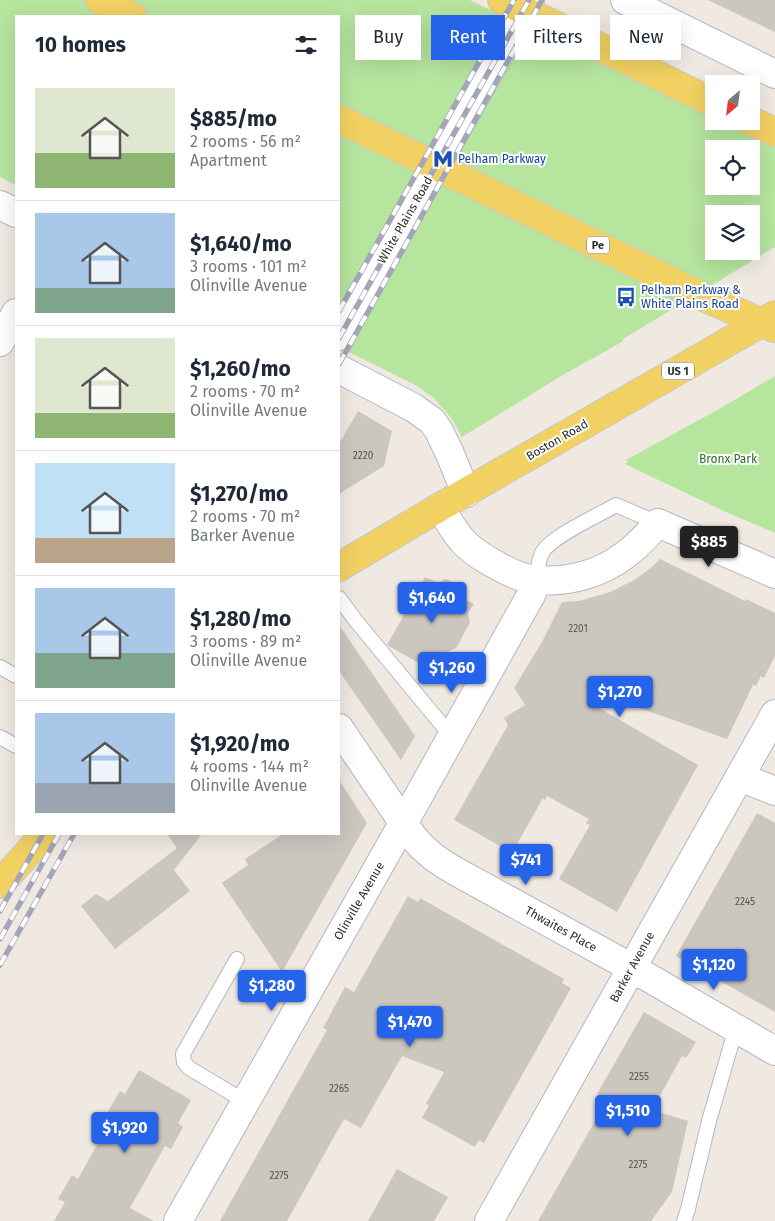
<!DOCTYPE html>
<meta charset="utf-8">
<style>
body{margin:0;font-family:"Fira Sans",sans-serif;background:#f2f2f3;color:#1f2937;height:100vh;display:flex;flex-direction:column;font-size:19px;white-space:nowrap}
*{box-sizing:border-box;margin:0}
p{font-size:16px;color:#747a83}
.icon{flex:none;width:28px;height:28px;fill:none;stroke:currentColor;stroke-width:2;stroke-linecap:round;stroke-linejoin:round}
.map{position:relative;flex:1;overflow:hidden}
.panel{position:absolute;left:15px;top:15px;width:325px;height:820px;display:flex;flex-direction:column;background:#fff;border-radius:0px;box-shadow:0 5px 20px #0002}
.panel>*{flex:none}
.top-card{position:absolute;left:355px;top:15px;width:345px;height:45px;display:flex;gap:10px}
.needle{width:32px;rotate:208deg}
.tools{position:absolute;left:705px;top:75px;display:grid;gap:10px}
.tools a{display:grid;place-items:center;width:55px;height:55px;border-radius:0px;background:#fff;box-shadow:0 5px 20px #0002;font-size:25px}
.price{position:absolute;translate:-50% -42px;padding:0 11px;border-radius:5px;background:#2563eb;color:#fff;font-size:16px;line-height:32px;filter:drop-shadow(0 1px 2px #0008)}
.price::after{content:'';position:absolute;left:50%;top:30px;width:15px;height:11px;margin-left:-8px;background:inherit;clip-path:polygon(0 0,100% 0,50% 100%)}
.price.current{background:#222;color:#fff}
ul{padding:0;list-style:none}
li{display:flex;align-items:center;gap:15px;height:125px;padding:0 20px}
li+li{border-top:1px solid #e0e1e3}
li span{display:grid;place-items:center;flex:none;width:140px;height:100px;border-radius:0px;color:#555}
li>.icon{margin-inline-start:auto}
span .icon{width:60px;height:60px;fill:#fffc;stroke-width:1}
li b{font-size:21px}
h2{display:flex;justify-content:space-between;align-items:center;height:60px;padding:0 20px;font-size:21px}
.pill{padding:0 18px;border-radius:0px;background:#fff;box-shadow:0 5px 20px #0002;font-size:18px;line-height:45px}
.pill.current{background:#2563eb;color:#fff}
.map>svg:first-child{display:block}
.green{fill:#b6e59e;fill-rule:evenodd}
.building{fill:#cbc7bf}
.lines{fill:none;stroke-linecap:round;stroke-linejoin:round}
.service-casing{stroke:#b4b7c1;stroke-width:16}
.minor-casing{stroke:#b4b7c1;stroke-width:30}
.tertiary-casing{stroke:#b4b7c1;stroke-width:30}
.secondary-casing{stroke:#b4b7c1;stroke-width:30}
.primary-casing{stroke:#c9c9c9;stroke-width:30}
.service{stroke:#fff;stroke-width:14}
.minor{stroke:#fff;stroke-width:28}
.tertiary{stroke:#fff;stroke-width:28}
.secondary{stroke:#fff;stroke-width:28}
.primary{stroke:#f2d163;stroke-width:28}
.rail-casing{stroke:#a3a6b8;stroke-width:5.5}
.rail{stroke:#fff;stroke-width:4;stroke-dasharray:11;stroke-linecap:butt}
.labels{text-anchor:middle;stroke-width:4;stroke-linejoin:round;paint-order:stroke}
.number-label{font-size:10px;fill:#555452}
.shield{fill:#fff;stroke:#6d6d6d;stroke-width:1}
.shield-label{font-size:11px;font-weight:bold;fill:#2e2e2e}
.transit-label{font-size:12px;fill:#164399;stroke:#fff;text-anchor:start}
.street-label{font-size:12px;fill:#2e2e2e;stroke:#fff}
.park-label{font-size:12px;fill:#2c6e1b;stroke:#fff}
</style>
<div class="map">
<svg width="775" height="1221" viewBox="0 0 775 1221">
<rect width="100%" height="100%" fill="#efe9e1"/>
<path class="green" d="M0 0H470L567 47 569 45 714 116V121H725L775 146V247L623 339 622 342 561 376 462 437 452 419 435 399 417 386 339 347V16H16V185L0 177ZM714 149H751V186H714ZM714 214H751V251H714Z
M775 376V533L726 512 625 464 628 462 626 460 721 408Z"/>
<path class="building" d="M708 0H775V32Z
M358 411 392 431 384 466 339 494V444Z
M660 559 745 601 746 599 775 613V656L764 678 761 676 756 686 753 685 727 739 597 693 592 704 698 765 617 912 559 879 590 825 586 823 589 819 547 796 545 800 543 798 512 853 454 820 508 725 504 718 525 705 514 688 542 642 562 602 579 601 610 592 636 579 652 567Z
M425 577 438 583 446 579 452 582 459 596 474 604 468 613 470 622 458 645 456 648 447 652 435 672 387 645 409 606 408 597 418 590Z
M339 625 415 736 401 760 339 671Z
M339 780 367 823 282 972 222 883 248 865 245 859 283 834H339Z
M757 813 775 823V1012L676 956Z
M167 834H202L174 870 190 891 115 949 81 906 96 894 108 901 177 848Z
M408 896 418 902 420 898 564 979 562 983 571 988 484 1143 479 1140 475 1147 422 1118 429 1105 426 1104 444 1072 402 1056 361 1128 344 1119 287 1221H220L327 1030 323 1028 345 987 354 992Z
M644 1012 696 1042 686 1058 682 1056 652 1110 688 1121 672 1192 651 1221H538L607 1100 597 1094Z
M139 1070 191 1100 178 1123 183 1127 171 1149 165 1146 130 1208 154 1221H54L65 1202 58 1199 72 1175 78 1179 113 1116 107 1113 120 1091 125 1094Z
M397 1169 448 1197 434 1221H368Z"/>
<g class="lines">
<defs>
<path id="service" d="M536 580C538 571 538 561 542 553 550 537 599 515 616 505L658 523
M339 598 356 621 452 737
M0 667 16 676
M0 737 16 746
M237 959 183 1054 184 1062 189 1068 246 1102
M684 1221 688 1209 709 1121 736 1028"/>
<path id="minor" d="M0 342 16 313
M440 507C447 518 453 530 461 539 471 551 485 559 498 566 510 573 524 579 538 580 568 583 602 573 625 555 638 546 648 534 658 523L775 574
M339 728 413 837C426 853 440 863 457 872L632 968 775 1051
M740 777 775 791
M178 1221 418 797 531 595 536 580
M489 1221 775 714"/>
<path id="tertiary" d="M625 0 775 74
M0 205 16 213
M339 369 414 408 432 421 439 431 450 454 466 493"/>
<path id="secondary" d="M339 336 530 0"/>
<path id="primary" d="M100 0 132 16
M502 0 563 29 714 103
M339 119 708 299 774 328
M751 121 775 132
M339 567 440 507 775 315
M0 884 45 834"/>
</defs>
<use href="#service" class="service-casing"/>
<use href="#minor" class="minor-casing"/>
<use href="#tertiary" class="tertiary-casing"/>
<use href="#secondary" class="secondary-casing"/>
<use href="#primary" class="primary-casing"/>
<use href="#service" class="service"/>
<use href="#minor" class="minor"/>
<use href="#tertiary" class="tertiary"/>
<use href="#secondary" class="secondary"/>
<use href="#primary" class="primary"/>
<defs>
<path id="rail" d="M339 311 514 0
M339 338 529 0
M339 364 542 0
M0 911 43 834
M0 939 59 834
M0 965 74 834"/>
</defs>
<use href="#rail" class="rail-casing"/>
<use href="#rail" class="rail"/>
</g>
<defs>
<symbol id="metro-bare" viewBox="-9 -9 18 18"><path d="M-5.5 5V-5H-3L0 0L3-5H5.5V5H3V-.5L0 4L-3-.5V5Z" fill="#1a4fb4" stroke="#fff" stroke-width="2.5" paint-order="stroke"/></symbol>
<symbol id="bus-bare" viewBox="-9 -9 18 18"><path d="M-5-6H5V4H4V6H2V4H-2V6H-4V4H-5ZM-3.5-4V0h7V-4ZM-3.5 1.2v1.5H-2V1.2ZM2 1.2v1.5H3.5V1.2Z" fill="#1a4fb4" stroke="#fff" stroke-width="2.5" paint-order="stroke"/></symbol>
</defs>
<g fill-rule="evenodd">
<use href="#metro-bare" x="429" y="145" width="28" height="28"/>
<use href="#bus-bare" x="612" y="283" width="28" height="28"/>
</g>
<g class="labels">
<g class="number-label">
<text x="363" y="459">2220</text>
<text x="578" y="632">2201</text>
<text x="745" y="905">2245</text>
<text x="639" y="1080">2255</text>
<text x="339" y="1092">2265</text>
<text x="638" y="1168">2275</text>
<text x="279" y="1179">2275</text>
</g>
<g class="shield">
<rect x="587" y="236.5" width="22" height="17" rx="4"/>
<rect x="662" y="362.5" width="32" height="17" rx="4"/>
</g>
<g class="shield-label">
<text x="598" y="249">Pe</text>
<text x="678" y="375">US 1</text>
</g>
<g class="transit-label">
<text x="458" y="163">Pelham Parkway</text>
<text x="641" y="294">Pelham Parkway &amp;<tspan x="641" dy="14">White Plains Road</tspan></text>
</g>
<g class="street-label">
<text transform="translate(405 220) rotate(-60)" y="4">White Plains Road</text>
<text transform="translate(557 440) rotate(-30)" y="4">Boston Road</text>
<text transform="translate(359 901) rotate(-60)" y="4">Olinville Avenue</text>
<text transform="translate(561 929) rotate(29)" y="4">Thwaites Place</text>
<text transform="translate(632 967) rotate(-61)" y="4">Barker Avenue</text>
</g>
<g class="park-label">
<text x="728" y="463">Bronx Park</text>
</g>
</g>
</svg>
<div class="tools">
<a><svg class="needle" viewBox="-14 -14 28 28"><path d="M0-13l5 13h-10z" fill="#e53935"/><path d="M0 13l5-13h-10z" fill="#747a83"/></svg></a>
<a><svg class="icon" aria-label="locate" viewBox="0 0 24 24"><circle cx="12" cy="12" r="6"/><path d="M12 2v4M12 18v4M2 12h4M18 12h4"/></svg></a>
<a><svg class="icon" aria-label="layers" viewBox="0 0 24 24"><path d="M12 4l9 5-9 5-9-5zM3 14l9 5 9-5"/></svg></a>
</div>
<b class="price current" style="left:709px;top:568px">$885</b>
<b class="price" style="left:432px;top:624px">$1,640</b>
<b class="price" style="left:452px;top:694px">$1,260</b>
<b class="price" style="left:620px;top:718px">$1,270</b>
<b class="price" style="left:526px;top:886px">$741</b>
<b class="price" style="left:714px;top:991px">$1,120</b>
<b class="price" style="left:272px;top:1012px">$1,280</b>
<b class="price" style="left:410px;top:1048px">$1,470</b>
<b class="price" style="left:628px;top:1137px">$1,510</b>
<b class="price" style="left:125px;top:1154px">$1,920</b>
<div class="top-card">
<a class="pill">Buy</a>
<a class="pill current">Rent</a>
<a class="pill">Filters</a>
<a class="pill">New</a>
</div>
<section class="panel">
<h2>10 homes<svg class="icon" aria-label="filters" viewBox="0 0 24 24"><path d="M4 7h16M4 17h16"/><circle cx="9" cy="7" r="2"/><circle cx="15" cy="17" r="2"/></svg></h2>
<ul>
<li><span style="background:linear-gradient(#dfe7d0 65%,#8fb573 0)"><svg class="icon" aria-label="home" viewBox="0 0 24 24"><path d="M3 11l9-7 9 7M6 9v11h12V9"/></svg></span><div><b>$885/mo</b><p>2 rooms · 56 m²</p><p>Apartment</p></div></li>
<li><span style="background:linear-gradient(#a9c7e8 75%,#7fa58c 0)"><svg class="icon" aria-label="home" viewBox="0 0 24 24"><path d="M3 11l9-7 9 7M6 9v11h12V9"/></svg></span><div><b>$1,640/mo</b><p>3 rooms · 101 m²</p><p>Olinville Avenue</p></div></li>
<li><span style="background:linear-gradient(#dfe7d0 75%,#8fb573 0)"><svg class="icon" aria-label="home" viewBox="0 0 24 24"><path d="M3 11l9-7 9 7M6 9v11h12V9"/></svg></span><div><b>$1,260/mo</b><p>2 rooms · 70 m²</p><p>Olinville Avenue</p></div></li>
<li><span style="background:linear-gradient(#bfe0f5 75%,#b9a48a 0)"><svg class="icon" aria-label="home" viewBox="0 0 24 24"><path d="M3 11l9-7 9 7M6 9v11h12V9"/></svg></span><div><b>$1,270/mo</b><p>2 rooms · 70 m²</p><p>Barker Avenue</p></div></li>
<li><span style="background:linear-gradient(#a9c7e8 65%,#7fa58c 0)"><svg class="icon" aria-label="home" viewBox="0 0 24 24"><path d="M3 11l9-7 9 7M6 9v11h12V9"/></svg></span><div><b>$1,280/mo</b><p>3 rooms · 89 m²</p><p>Olinville Avenue</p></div></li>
<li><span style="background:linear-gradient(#a9c7e8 70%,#9aa5b1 0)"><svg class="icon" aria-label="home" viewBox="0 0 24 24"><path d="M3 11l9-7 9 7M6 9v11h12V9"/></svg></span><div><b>$1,920/mo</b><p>4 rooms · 144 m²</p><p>Olinville Avenue</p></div></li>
</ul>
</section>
</div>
